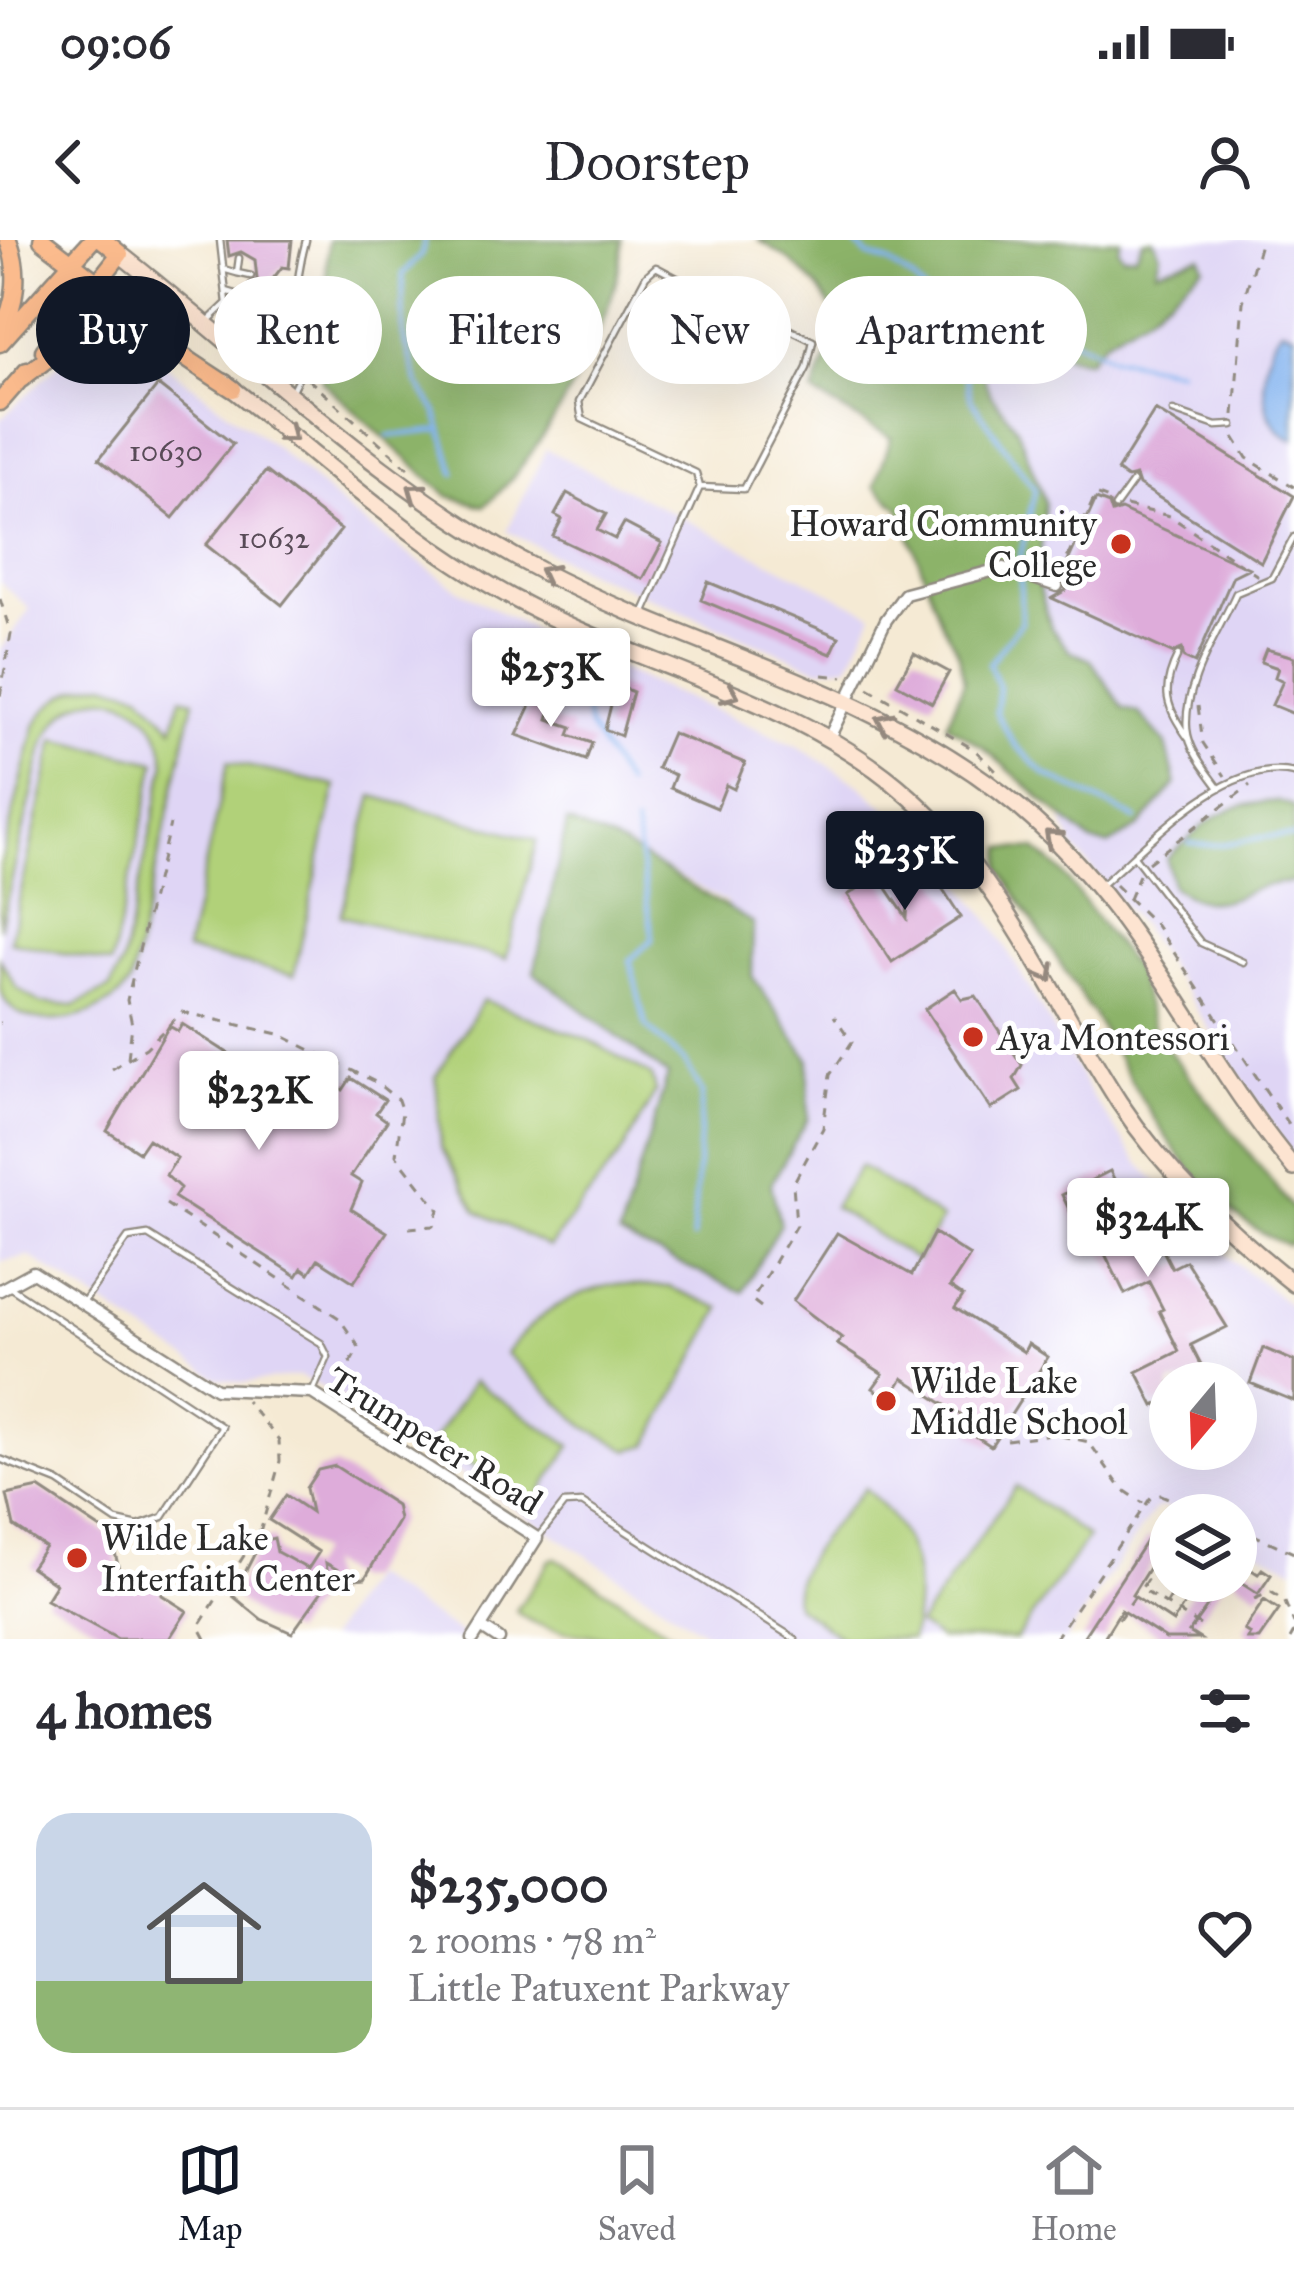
<!DOCTYPE html>
<meta charset="utf-8">
<style>
body{margin:0;font-family:"IM FELL Great Primer",serif;background:#f7f7f7;color:#2b2b33;height:100vh;display:flex;flex-direction:column;font-size:45px;white-space:nowrap}
*{box-sizing:border-box;margin:0}
p{font-size:39px;color:#7c7c81}
.icon{flex:none;width:66px;height:66px;fill:none;stroke:currentColor;stroke-width:2;stroke-linecap:round;stroke-linejoin:round}
.map{position:relative;height:1399px;overflow:hidden}
.drawer{display:flex;flex-direction:column;background:#fff;flex:1}
.drawer>*{flex:none}
.guide{position:absolute;left:36px;top:36px;width:1224px;height:108px;display:flex;gap:24px}
.needle{width:78px;rotate:199deg}
.tools{position:absolute;left:1149px;top:1122px;display:grid;gap:24px}
.tools a{display:grid;place-items:center;width:108px;height:108px;border-radius:50%;background:#fff;box-shadow:0 12px 48px #0002;font-size:60px}
.price{position:absolute;translate:-50% -102px;padding:0 27px;border-radius:12px;background:#fff;color:#222;font-size:39px;line-height:78px;filter:drop-shadow(0 3px 6px #0008)}
.price::after{content:'';position:absolute;left:50%;top:72px;width:36px;height:27px;margin-left:-18px;background:inherit;clip-path:polygon(0 0,100% 0,50% 100%)}
.price.current{background:#111827;color:#fff}
ul{padding:0;list-style:none}
li{display:flex;align-items:center;gap:36px;height:300px;padding:0 36px}
li+li{border-top:3px solid #e1e1e2}
li span{display:grid;place-items:center;flex:none;width:336px;height:240px;border-radius:36px;color:#555}
li>.icon{margin-inline-start:auto}
span .icon{width:144px;height:144px;fill:#fffc;stroke-width:1}
li b{font-size:51px}
h2{display:flex;justify-content:space-between;align-items:center;height:144px;padding:0 36px;font-size:51px}
.tag{padding:0 42px;border-radius:54px;background:#fff;box-shadow:0 12px 48px #0002;font-size:42px;line-height:108px}
.tag.current{background:#111827;color:#fff}
.status{display:flex;justify-content:space-between;align-items:center;height:84px;padding:0 60px;background:#fff;direction:ltr}
.status svg{height:33px;fill:currentColor}
header{display:flex;justify-content:space-between;align-items:center;height:156px;padding:0 36px;background:#fff;font-size:54px;font-weight:600}
.dock{display:flex;justify-content:space-around;align-items:center;height:168px;border-top:3px solid #e1e1e2;background:#fff;font-size:33px;color:#7c7c81}
.dock a{display:grid;justify-items:center;gap:6px}
.dock .current{color:#111827}
.map>svg:first-child{display:block}
.built{fill:#dfd5f5;fill-rule:evenodd}
.green{fill:#b1d179;stroke:#6e7e52;stroke-width:3}
.forest{fill:#8cb369;stroke:#5c6f4a;stroke-width:3}
.water{fill:#84b4ef;stroke:#58708d;stroke-width:3}
.lines{fill:none;stroke-linecap:round;stroke-linejoin:round}
.stream{stroke:#84b4ef;stroke-width:4.5}
.building{fill:#deacda}
.service-casing{stroke:#908a80;stroke-width:9}
.minor-casing{stroke:#908a80;stroke-width:15}
.secondary-casing{stroke:#908a80;stroke-width:20}
.primary-casing{stroke:#908a80;stroke-width:21}
.path{stroke:#908a80;stroke-width:3;stroke-dasharray:9 9;stroke-linecap:butt}
.service{stroke:#fff;stroke-width:4.5}
.minor{stroke:#fff;stroke-width:10}
.secondary{stroke:#fde4d1;stroke-width:15}
.primary{stroke:#fbbb8d;stroke-width:16}
.oneway{stroke:#94887e}
.poi-dot{fill:#c8321e;stroke:#fff;stroke-width:4.5}
.labels{text-anchor:middle;stroke-width:10;stroke-linejoin:round;paint-order:stroke}
.number-label{font-size:30px;fill:#584b57}
.poi-label{font-size:36px;fill:#2b2b2b;stroke:#fff;text-anchor:start}
.street-label{font-size:36px;fill:#2b2b2b;stroke:#fff}
</style>
<div class="status"><b>09:06</b><svg viewBox="0 0 49 12"><path d="M0 12V9h3v3zM5 12V6h3v6zM10 12V3h3v9zM15 12V0h3v12zM26 1h20v11H26zM47 4h2v5h-2z"/></svg></div>
<header><svg class="icon" aria-label="back" viewBox="0 0 24 24"><path d="M15 5l-7 7 7 7"/></svg>Doorstep<svg class="icon" aria-label="person" viewBox="0 0 24 24"><circle cx="12" cy="8" r="4"/><path d="M4 21q1-7 8-7t8 7"/></svg></header>
<div class="map">
<svg width="1294" height="1399" viewBox="0 0 1294 1399">
<rect width="100%" height="100%" fill="#fff"/>
<filter id="ink" filterUnits="userSpaceOnUse"><feTurbulence type="fractalNoise" baseFrequency=".00833" numOctaves="2"/><feDisplacementMap in="SourceGraphic" scale="24" xChannelSelector="R" yChannelSelector="G"/><feConvolveMatrix kernelMatrix="1 2 1 2 8 2 1 2 1" color-interpolation-filters="sRGB"/></filter>
<filter id="wash" filterUnits="userSpaceOnUse"><feTurbulence type="fractalNoise" baseFrequency=".004" numOctaves="4" result="noise"/><feDisplacementMap in="SourceGraphic" scale="48" xChannelSelector="R" yChannelSelector="G"/><feGaussianBlur stdDeviation="2.7" result="paint"/><feColorMatrix in="noise" values="0 0 0 0 0 0 0 0 0 0 0 0 0 0 0 0 0 1.4 0 .05"/><feComposite in="paint" operator="in"/></filter>
<g filter="url(#wash)">
<rect width="100%" height="100%" fill="#f5ead4"/>
<path class="built" d="M821 0H1294V918L1143 688 1074 608Z
M99 98 153 116 274 206 353 275 456 348 550 399 797 506 860 545 937 613 994 687 1093 858 1138 922 1231 1019 1294 1068V1328L1236 1300V1275H1185L1163 1267 1154 1270 1066 1399H715L346 1159 299 1136 243 1143 217 1138 29 1016 0 1022V411L30 369 0 342V180L78 106ZM567 583 622 605 726 662 752 736 809 819 808 879 770 944 619 996 668 834 534 733ZM1170 1143H1236V1209H1170Z
M546 209 873 374 849 425 819 429 582 329 507 291Z
M369 1336 469 1399H328Z"/>
<path class="green" d="M106 443 141 453 173 488 181 457 194 460 130 743C104 784 12 799 0 748 0 740 0 727 0 719L17 748 41 763 74 766 110 748 122 724 165 526C163 447 70 431 43 508L0 689V626L35 486C52 457 73 446 106 443Z
M55 499 156 522 111 724 10 701Z
M228 522 336 546 294 735 186 711Z
M373 556 537 600 506 719 341 676Z
M483 760 589 800 652 836 656 851 623 911 549 1007 477 971 441 907 436 836Z
M860 926 942 979 916 1020 833 967Z
M617 1044 669 1047 721 1068 648 1205 629 1210 586 1187 506 1113C536 1075 568 1053 617 1044Z
M473 1141 571 1206 532 1265 434 1200Z
M1016 1246 1088 1297 1016 1399H939L918 1385Z
M865 1248C913 1292 926 1335 911 1399H843L795 1365C788 1325 840 1278 865 1248Z
M556 1318 680 1399C634 1399 543 1399 516 1371L550 1320Z"/>
<path class="forest" d="M328 0H622C624 68 538 224 484 266L448 256 322 141Z
M757 0H1121L1118 9 1123 16 1136 15 1143 1 1154 0 1160 14 1156 30 1201 16 1204 26 1151 72 1105 100 1087 121 1002 98 982 99 974 111 989 152 1017 188 1045 262 1038 343 1051 388 1070 411 1091 420 1123 468 1139 473 1166 504 1176 544 1138 588 1108 605 1091 602 984 508 947 484 964 441 959 414 941 381 900 269 875 246 891 198 813 153C819 134 837 100 835 81 831 51 782 11 757 0Z
M1278 561 1294 566V643C1242 639 1226 685 1172 646L1167 619C1210 579 1218 565 1278 561Z
M567 582 622 605 753 683 752 736 809 819 808 879 771 944 780 984 743 1052 619 996 668 835 534 733Z
M1003 608 1035 609 1060 630 1135 729 1155 793 1294 970V1001L1287 1005C1193 967 1142 858 1094 776 1068 734 1040 694 1014 651L1001 628Z"/>
<path class="water" d="M1282 88 1294 93V200C1256 188 1257 114 1282 88Z"/>
<g class="lines">
<path class="stream" d="M425 0 421 15 403 34V94L418 144 436 171 455 234
M851 0 868 16 888 22 912 39 932 60 1043 85 1111 117 1177 130
M932 60 960 108 971 159 1035 250 1020 318 1021 382 989 424 999 446 996 473 1015 505 1045 534 1136 579
M388 196 442 190
M530 401 568 430 582 450 589 487 626 545
M635 585 653 699 630 720 646 786 685 822 702 852 693 998
M1189 603C1227 611 1257 592 1294 597"/>
</g>
<g id="blocks">
<path class="building" d="M227 0H292L289 28 282 27 272 40 277 50 266 62 271 75 244 66 253 58 249 43 257 39 255 20 241 12 229 16Z
M158 145 233 204 173 278 99 219Z
M1155 170 1294 256 1261 322 1139 245 1136 236 1127 238 1117 231Z
M266 231 341 290 282 365 206 305Z
M567 253 606 274 597 290 615 299 624 283 662 303 643 339 553 296 562 279 555 275Z
M1096 259 1109 264 1112 273 1121 270 1249 328 1233 336 1195 423 1184 418 1182 409 1172 413 1052 358 1066 350 1061 337Z
M708 342 839 397 831 414 701 360Z
M1266 409 1294 417V474L1272 465 1283 441 1275 437 1278 428 1261 422Z
M914 413 949 432 932 463 897 444Z
M616 445 633 452 621 496 605 489Z
M536 454 554 460 548 479 572 487 569 495 592 503 586 520 517 495Z
M672 493 745 523 734 549 726 545 717 568 670 548 675 535 657 528Z
M929 628 961 677 892 722 848 655 878 635 907 678 909 641Z
M955 749 962 759 976 756 1022 825 1014 839 1021 850 991 869 925 769Z
M182 784 256 831 250 839 262 847 250 864 275 881 310 828 343 850 351 838 385 860 376 873 387 881 351 936 362 943 351 969 387 992 354 1042 318 1019 309 1033 302 1028 297 1036 174 957 180 948 166 935 177 918 148 899 139 912 107 891 169 786 178 791Z
M1110 931 1143 997 1153 991 1172 1028 1186 1021 1227 1087 1191 1105 1208 1138 1170 1143V1157L1154 1166 1137 1132 1179 1111 1159 1071 1163 1069 1149 1042 1125 1054 1092 988 1081 994 1062 955Z
M837 993 912 1035 934 993 970 1016 950 1047 963 1056 955 1068 1024 1112 1028 1104 1048 1117 991 1206 971 1193 976 1185 903 1138 890 1159 873 1148 883 1134 837 1104 842 1098 793 1061Z
M1263 1108 1294 1121V1161L1250 1143Z
M335 1226 396 1265 399 1280 365 1338 354 1339 326 1323 329 1341 292 1393 261 1379 233 1356 261 1301 274 1298 277 1312 308 1329 319 1312 269 1280 286 1255 311 1272 306 1248 318 1230Z
M39 1248 119 1301 114 1308 123 1347 159 1339 162 1355 187 1371 169 1399H118L46 1360 56 1344 31 1327 45 1307 14 1286 7 1255Z
M1148 1298 1162 1307 1132 1355 1173 1382 1196 1346 1225 1341 1189 1392 1200 1399H1166L1121 1370 1103 1399H1082Z
M1236 1320 1258 1334 1262 1329 1271 1335 1258 1354 1236 1340Z
M1264 1360 1279 1370 1259 1399H1247L1250 1394 1244 1390Z"/>
</g>
</g>
<g filter="url(#ink)">
<use href="#blocks" fill-opacity="0" stroke="#908a80" stroke-width="3"/>
<g class="lines">
<defs>
<path id="service" d="M223 29 237 33 239 18
M237 33 251 36
M278 43 295 47
M226 51 246 57
M227 63 298 108
M273 63 291 68
M208 81 227 63 220 0
M291 152 305 124C293 78 294 46 306 0
M1173 171 1216 186 1233 185
M1115 267 1133 242
M644 372 700 247 696 233 582 179 579 162 646 36 656 27 764 84 776 83 813 101 807 128 744 249 700 247
M1178 415C1160 451 1166 466 1188 498
M1219 548C1207 531 1189 511 1187 489 1183 444 1219 392 1236 353L1272 338 1294 297
M1134 616 1201 703 1243 722
M1100 646C1149 604 1225 517 1294 533
M82 1064 128 998 148 995 321 1103 328 1117 312 1153
M0 1219 58 1242 116 1281 138 1286 163 1277 222 1187 8 1046
M539 1296 564 1264 582 1263 795 1399"/>
<path id="minor" d="M828 500 886 380 905 354 1003 328 1057 346
M0 1050 33 1032 216 1149 312 1153 537 1298 473 1399
M481 1387 499 1399"/>
<path id="secondary" d="M120 14C256 121 386 250 541 331 698 412 882 452 1020 568 1144 673 1194 808 1294 928
M99 44 177 105
M224 142C324 220 416 309 530 367 654 430 805 462 910 557 1005 643 1051 756 1119 862 1166 933 1228 991 1294 1044"/>
<path id="primary" d="M42 0 99 44
M1 91C17 63 20 30 8 0
M0 103 92 0
M44 111 120 14 103 0
M21 139C125 56 131 85 233 149
M0 162 27 131"/>
</defs>
<use href="#service" class="service-casing"/>
<use href="#minor" class="minor-casing"/>
<use href="#secondary" class="secondary-casing"/>
<use href="#primary" class="primary-casing"/>
<path class="path" d="M262 111 291 126
M308 139 408 228
M1234 175 1243 62 1261 0
M1234 197 1247 218 1294 247
M1126 266 1170 276 1258 336
M1060 334 1096 254 1111 260
M0 359 11 394 0 457
M823 435 843 437
M868 448 975 510 1000 535
M1198 466 1203 503 1225 536
M1148 623 1250 545
M1115 645 1155 684 1294 893
M1129 659 1139 635
M0 783H1
M128 818 132 785 127 760 170 584
M112 829 146 808 182 772 279 794 377 843 398 860 402 872 396 915 439 970 434 986 409 988
M166 964 339 1078 359 1107 338 1146
M761 1067 752 1060 796 985 793 944 823 888 830 835 852 802 834 776
M1007 1200 1052 1194 1089 1202 1121 1248 1143 1263
M1236 1287 1294 1313
M1170 1324 1161 1318 1141 1349 1200 1385
M168 1347 179 1354 191 1338 217 1353
M1254 1359 1271 1352 1284 1360 1294 1384
M1166 1365 1181 1341
M1119 1379 1139 1351
M206 1399 199 1386 261 1289 280 1221 279 1200 246 1161
M1055 1399 1151 1257 1161 1255 1208 1275
M1290 1399 1294 1392"/>
<use href="#service" class="service"/>
<use href="#minor" class="minor"/>
<use href="#secondary" class="secondary"/>
<use href="#primary" class="primary"/>
</g>
<defs><path id="oneway-chevron" d="M-2-3.5L2.5 0L-2 3.5" fill="none" stroke-width="1.6" stroke-linecap="round" stroke-linejoin="round" transform="scale(3)"/></defs>
<g class="oneway">
<use href="#oneway-chevron" transform="translate(289 195) rotate(39)"/>
<use href="#oneway-chevron" transform="translate(415 251) rotate(-144)"/>
<use href="#oneway-chevron" transform="translate(547 333) rotate(-153)"/>
<use href="#oneway-chevron" transform="translate(731 454) rotate(23)"/>
<use href="#oneway-chevron" transform="translate(884 481) rotate(-155)"/>
<use href="#oneway-chevron" transform="translate(1052 597) rotate(-137)"/>
<use href="#oneway-chevron" transform="translate(1047 734) rotate(61)"/>
</g>
</g>
<g class="poi-dot">
<circle cx="1121" cy="304" r="12"/>
<circle cx="973" cy="797" r="12"/>
<circle cx="886" cy="1161" r="12"/>
<circle cx="77" cy="1318" r="12"/>
</g>
<g class="labels">
<g class="number-label">
<text x="166" y="221">10630</text>
<text x="274" y="308">10632</text>
</g>
<g class="poi-label">
<text x="1097" y="296" text-anchor="end">Howard Community<tspan x="1097" dy="41">College</tspan></text>
<text x="997" y="810">Aya Montessori</text>
<text x="910" y="1153">Wilde Lake<tspan x="910" dy="41">Middle School</tspan></text>
<text x="101" y="1310">Wilde Lake<tspan x="101" dy="41">Interfaith Center</tspan></text>
</g>
<g class="street-label">
<text transform="translate(435 1200) rotate(32)" y="13">Trumpeter Road</text>
</g>
</g>
</svg>
<div class="tools">
<a><svg class="needle" viewBox="-14 -14 28 28"><path d="M0-13l5 13h-10z" fill="#e53935"/><path d="M0 13l5-13h-10z" fill="#7c7c81"/></svg></a>
<a><svg class="icon" aria-label="layers" viewBox="0 0 24 24"><path d="M12 4l9 5-9 5-9-5zM3 14l9 5 9-5"/></svg></a>
</div>
<b class="price" style="left:551px;top:490px">$253K</b>
<b class="price current" style="left:905px;top:673px">$235K</b>
<b class="price" style="left:259px;top:913px">$232K</b>
<b class="price" style="left:1148px;top:1040px">$324K</b>
<div class="guide">
<a class="tag current">Buy</a>
<a class="tag">Rent</a>
<a class="tag">Filters</a>
<a class="tag">New</a>
<a class="tag">Apartment</a>
</div>
</div>
<section class="drawer">
<h2>4 homes<svg class="icon" aria-label="filters" viewBox="0 0 24 24"><path d="M4 7h16M4 17h16"/><circle cx="9" cy="7" r="2"/><circle cx="15" cy="17" r="2"/></svg></h2>
<ul>
<li><span style="background:linear-gradient(#c9d6e8 70%,#8fb573 0)"><svg class="icon" aria-label="home" viewBox="0 0 24 24"><path d="M3 11l9-7 9 7M6 9v11h12V9"/></svg></span><div><b>$235,000</b><p>2 rooms · 78 m²</p><p>Little Patuxent Parkway</p></div><svg class="icon" aria-label="heart" viewBox="0 0 24 24"><path d="M12 20l-8-8c-3-5 5-10 8-4 3-6 11-1 8 4z"/></svg></li>
</ul>
</section>
<nav class="dock">
<a class="current"><svg class="icon" aria-label="map" viewBox="0 0 24 24"><path d="M3 6l6-2 6 2 6-2v14l-6 2-6-2-6 2zM9 4v14M15 6v14"/></svg>Map</a>
<a><svg class="icon" aria-label="saved" viewBox="0 0 24 24"><path d="M7 4h10v16l-5-4-5 4z"/></svg>Saved</a>
<a><svg class="icon" aria-label="home" viewBox="0 0 24 24"><path d="M3 11l9-7 9 7M6 9v11h12V9"/></svg>Home</a>
</nav>
